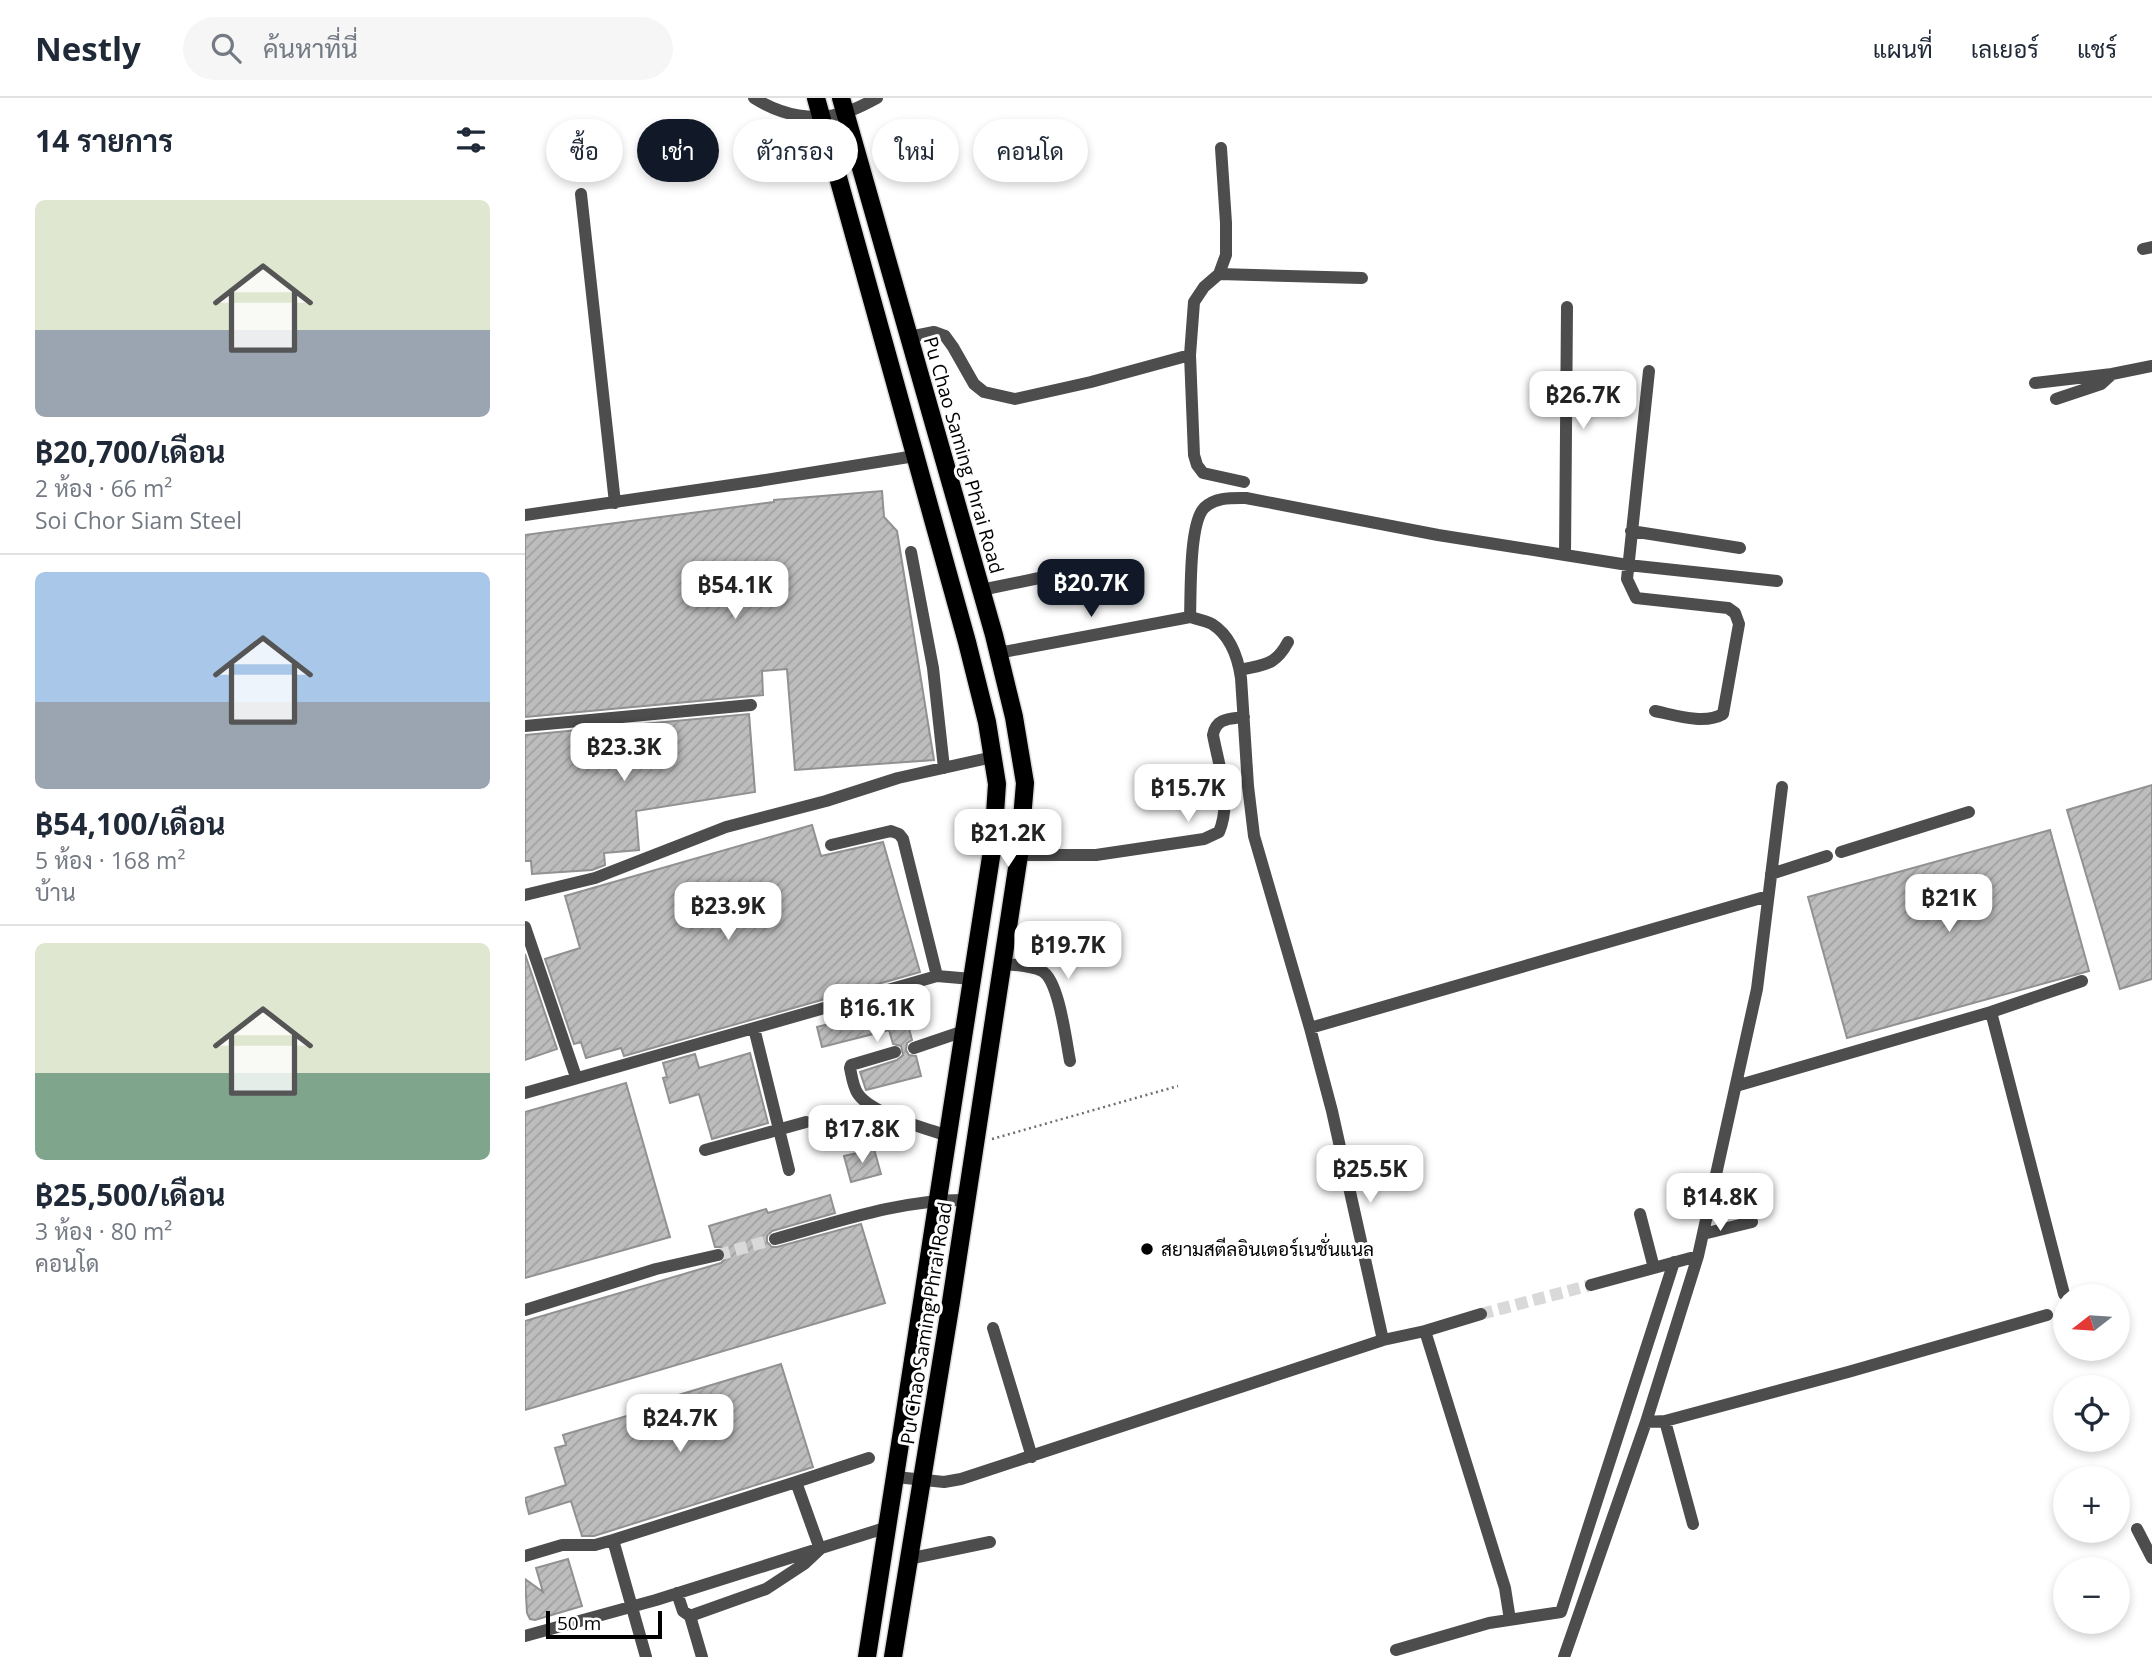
<!DOCTYPE html>
<html lang="th">
<meta charset="utf-8">
<style>
body{margin:0;font-family:"Open Sans",Sarabun,sans-serif;background:#f6f6f7;color:#1f2937;height:100vh;display:flex;flex-direction:column;font-size:26px;white-space:nowrap}
*{box-sizing:border-box;margin:0}
p{font-size:23px;color:#747a83}
.icon{flex:none;width:38px;height:38px;fill:none;stroke:currentColor;stroke-width:2;stroke-linecap:round;stroke-linejoin:round}
.map{position:relative;flex:1;overflow:hidden}
.drawer{display:flex;flex-direction:column;background:#fff;width:525px}
.drawer>*{flex:none}
.hud{position:absolute;left:21px;top:21px;width:665px;height:63px;display:flex;gap:14px}
.needle{width:46px;rotate:253deg}
.tools{position:absolute;left:1528px;top:1186px;display:grid;gap:14px}
.tools a{display:grid;place-items:center;width:77px;height:77px;border-radius:50%;background:#fff;box-shadow:0 4px 10px #0003;font-size:35px}
.scale{position:absolute;left:21px;bottom:18px;width:116px;box-sizing:border-box;padding-left:7px;border:4px solid #000;border-top:0;font-size:19px;line-height:24px;white-space:nowrap;color:#000;-webkit-text-stroke:5px #fff;paint-order:stroke}
.price{position:absolute;translate:-50% -60px;padding:0 16px;border-radius:14px;background:#fff;color:#222;font-size:23px;line-height:46px;filter:drop-shadow(0 2px 4px #0008)}
.price::after{content:'';position:absolute;left:50%;top:42px;width:21px;height:16px;margin-left:-10px;background:inherit;clip-path:polygon(0 0,100% 0,50% 100%)}
.price.active{background:#111827;color:#fff}
ul{padding:0;list-style:none}
li{display:grid;align-content:center;gap:14px;height:371px;padding:0 35px}
li+li{border-top:2px solid #e0e1e3}
li span{display:grid;place-items:center;height:217px;border-radius:10px;color:#555}
li>.icon{margin-inline-start:auto}
span .icon{width:126px;height:126px;fill:#fffc;stroke-width:1}
li b{font-size:30px}
h2{display:flex;justify-content:space-between;align-items:center;height:84px;padding:0 35px;font-size:30px}
.pill{padding:0 24px;border-radius:32px;background:#fff;box-shadow:0 4px 10px #0003;font-size:24px;line-height:63px}
.pill.active{background:#111827;color:#fff}
header{display:flex;align-items:center;gap:42px;box-sizing:border-box;height:98px;padding:0 35px;background:#fff;border-bottom:2px solid #e0e1e3}
header strong{font-size:33px}
nav{display:flex;gap:38px;margin-inline-start:auto;font-size:24px}
.search{width:490px;height:63px;background:#f6f6f7;display:flex;align-items:center;gap:18px;box-sizing:border-box;padding:0 24px;border-radius:38px;color:#747a83;font-size:26px}
main{display:flex;flex:1;min-height:0}
.map>svg:first-child{display:block}
.building{fill:url(#building-hatch);stroke:#919191;stroke-width:2}
.lines{fill:none;stroke-linecap:round;stroke-linejoin:round}
.minor-tunnel{stroke:#d9d9d9;stroke-width:12;stroke-dasharray:12 6;stroke-linecap:butt}
.major-casing{stroke:#dbdbdb;stroke-width:21}
.path{stroke:#6f6f6f;stroke-width:2.5;stroke-dasharray:2 3.5;stroke-linecap:butt}
.minor{stroke:#4d4d4d;stroke-width:12}
.major{stroke:#000;stroke-width:18}
.poi-dot{fill:#000;stroke:#fff;stroke-width:2.5}
.labels{text-anchor:middle;stroke-width:6;stroke-linejoin:round;paint-order:stroke}
.street-label{font-size:19px;fill:#000;stroke:#fff}
.poi-label{font-size:19px;fill:#000;stroke:#fff;text-anchor:start}
</style>
<header>
<strong>Nestly</strong>
<div class="search"><svg class="icon" aria-label="search" viewBox="0 0 24 24"><circle cx="10" cy="10" r="6"/><path d="M15 15l6 6"/></svg>ค้นหาที่นี่</div>
<nav><a>แผนที่</a><a>เลเยอร์</a><a>แชร์</a></nav>
</header>
<main>
<section class="drawer">
<h2>14 รายการ<svg class="icon" aria-label="filters" viewBox="0 0 24 24"><path d="M4 7h16M4 17h16"/><circle cx="9" cy="7" r="2"/><circle cx="15" cy="17" r="2"/></svg></h2>
<ul>
<li><span style="background:linear-gradient(#dfe7d0 60%,#9aa5b1 0)"><svg class="icon" aria-label="home" viewBox="0 0 24 24"><path d="M3 11l9-7 9 7M6 9v11h12V9"/></svg></span><div><b>฿20,700/เดือน</b><p>2 ห้อง · 66 m²</p><p>Soi Chor Siam Steel</p></div></li>
<li><span style="background:linear-gradient(#a9c7e8 60%,#9aa5b1 0)"><svg class="icon" aria-label="home" viewBox="0 0 24 24"><path d="M3 11l9-7 9 7M6 9v11h12V9"/></svg></span><div><b>฿54,100/เดือน</b><p>5 ห้อง · 168 m²</p><p>บ้าน</p></div></li>
<li><span style="background:linear-gradient(#dfe7d0 60%,#7fa58c 0)"><svg class="icon" aria-label="home" viewBox="0 0 24 24"><path d="M3 11l9-7 9 7M6 9v11h12V9"/></svg></span><div><b>฿25,500/เดือน</b><p>3 ห้อง · 80 m²</p><p>คอนโด</p></div></li>
</ul>
</section>
<div class="map">
<svg width="1627" height="1559" viewBox="0 0 1627 1559">
<defs>
<pattern id="building-hatch" width="6" height="6" patternUnits="userSpaceOnUse" patternTransform="scale(1.75)"><rect width="6" height="6" fill="#bdbdbd"/><path d="M-1 1l2-2M0 6l6-6M5 7l2-2" fill="none" stroke="#a1a1a1"/></pattern>
</defs>
<rect width="100%" height="100%" fill="#fff"/>
<path class="building" d="M357 393 359 419 372 433 409 662 270 672 262 571 237 573 238 597 0 619V437L249 404V402Z
M224 616 230 694 111 713 114 752 79 755 80 767 67 772 7 776 6 763H0V637Z
M1627 687V881L1595 891 1542 712Z
M287 727 296 758 358 744 395 874 99 958 96 950 61 960 56 944 49 946 20 861 55 850 40 798Z
M1525 732 1564 873 1322 940 1283 799Z
M0 856 32 951 0 962Z
M378 907 387 942 382 945 381 952 384 957 391 958 396 978 341 992 335 974 372 962 378 957 376 948 368 946 364 932 297 949 292 929Z
M225 955 243 1025 187 1041 174 996 145 1005 138 980 142 979 138 965 170 956 174 970Z
M101 985 145 1139 0 1180V1014Z
M349 1051 356 1076 326 1084 319 1058Z
M305 1097 310 1115 247 1133 242 1138V1144L247 1149H252L336 1126 360 1205 0 1312V1223L196 1165 201 1160V1154L196 1149H190L184 1128 241 1111 243 1115Z
M256 1266 288 1369 69 1438H57L46 1403 4 1416 0 1400 41 1387 30 1350 41 1347 38 1337 105 1317 108 1326 141 1316 137 1302Z
M43 1461 57 1508 10 1522 5 1521 2 1515 0 1481 18 1494 11 1470Z"/>
<g class="lines">
<path class="minor-tunnel" d="M193 1157 250 1141
M956 1216 1066 1187"/>
<defs>
<path id="major" d="M291 0 442 544 462 624 472 686 468 746 342 1559
M316 0 469 537 489 619 500 685 494 757 426 1204 368 1559"/>
</defs>
<use href="#major" class="major-casing"/>
<path class="path" d="M467 1041 653 988"/>
<path class="minor" d="M229 0C256 17 290 25 321 14 332 11 342 5 352 0
M696 50 701 125V157L694 176 679 189 669 204 665 257 669 357 672 367 678 375 719 384
M56 96 90 405
M1618 151 1627 149
M694 176 837 180
M384 239 409 234 420 238 428 249 449 286 459 294 490 301 566 284 665 257
M1124 273 1102 481 1111 500 1203 510 1210 515 1214 526 1198 616C1179 627 1150 617 1130 613
M1510 285 1587 276 1627 268
M1531 301 1576 286 1587 276
M0 417 234 383 390 358
M1106 433 1215 450
M386 454 408 570 419 670
M1040 457 1042 209
M456 492 519 479
M665 519C666 496 664 426 679 410 690 399 707 400 721 400L913 437 1040 457 1103 467 1252 483
M715 572C740 566 750 568 763 544
M0 628 226 607
M306 747 366 733 374 736 378 741 412 878
M1316 754 1444 714
M494 757H571L679 741 694 734C707 704 694 669 688 637 691 620 704 621 719 619
M1246 776 1302 758
M0 797 70 780 201 729 301 703 373 680 468 659
M0 829 51 979
M478 866C490 867 505 867 517 873 534 882 541 943 545 963
M1466 914 1557 883
M229 930 264 1072
M785 930 1243 798
M389 950 439 933
M370 954 326 967 325 970C327 979 328 989 333 996 347 1016 400 1030 423 1038
M1211 988 1466 914 1539 1196
M0 995 412 878 447 881
M180 1052 281 1024
M1115 1116 1129 1170
M1178 1136 1227 1124
M250 1141C312 1124 377 1101 442 1102
M1066 1187 1173 1158
M0 1212 131 1171 193 1157
M956 1216 900 1233 980 1490 985 1522
M468 1230 507 1359
M858 1242 900 1233
M1140 1323 1168 1426
M1121 1324 1140 1323 1323 1274 1522 1217
M371 1379 419 1384 436 1381 858 1242 807 1013 785 930 729 738 723 688 716 580C713 560 706 538 687 526 681 523 672 521 665 519L473 555
M271 1384 344 1360
M1612 1431 1627 1460
M88 1442 121 1559
M0 1458 37 1447H70L88 1442 271 1384 295 1451 279 1466 241 1491 165 1518 177 1559
M383 1461 465 1444
M152 1495 158 1513 165 1518
M0 1538 131 1502 363 1429
M871 1552 964 1525 1036 1514 1149 1164
M1039 1559 1121 1324 1173 1158 1232 891 1257 689"/>
<use href="#major" class="major"/>
</g>
<circle class="poi-dot" cx="622" cy="1151" r="7"/>
<g class="labels">
<g class="street-label">
<text transform="translate(439 357) rotate(74)" y="7">Pu Chao Saming Phrai Road</text>
<text transform="translate(401 1225) rotate(-81)" y="7">Pu Chao Saming Phrai Road</text>
</g>
<g class="poi-label">
<text x="636" y="1158">สยามสตีลอินเตอร์เนชั่นแนล</text>
</g>
</g>
</svg>
<div class="tools">
<a><svg class="needle" viewBox="-14 -14 28 28"><path d="M0-13l5 13h-10z" fill="#e53935"/><path d="M0 13l5-13h-10z" fill="#747a83"/></svg></a>
<a><svg class="icon" aria-label="locate" viewBox="0 0 24 24"><circle cx="12" cy="12" r="6"/><path d="M12 2v4M12 18v4M2 12h4M18 12h4"/></svg></a>
<a>+</a>
<a>−</a>
</div>
<div class="scale">50 m</div>
<b class="price" style="left:1058px;top:333px">฿26.7K</b>
<b class="price active" style="left:566px;top:521px">฿20.7K</b>
<b class="price" style="left:210px;top:523px">฿54.1K</b>
<b class="price" style="left:99px;top:685px">฿23.3K</b>
<b class="price" style="left:663px;top:726px">฿15.7K</b>
<b class="price" style="left:483px;top:771px">฿21.2K</b>
<b class="price" style="left:1424px;top:836px">฿21K</b>
<b class="price" style="left:203px;top:844px">฿23.9K</b>
<b class="price" style="left:543px;top:883px">฿19.7K</b>
<b class="price" style="left:352px;top:946px">฿16.1K</b>
<b class="price" style="left:337px;top:1067px">฿17.8K</b>
<b class="price" style="left:845px;top:1107px">฿25.5K</b>
<b class="price" style="left:1195px;top:1135px">฿14.8K</b>
<b class="price" style="left:155px;top:1356px">฿24.7K</b>
<div class="hud">
<a class="pill">ซื้อ</a>
<a class="pill active">เช่า</a>
<a class="pill">ตัวกรอง</a>
<a class="pill">ใหม่</a>
<a class="pill">คอนโด</a>
</div>
</div>
</main>
